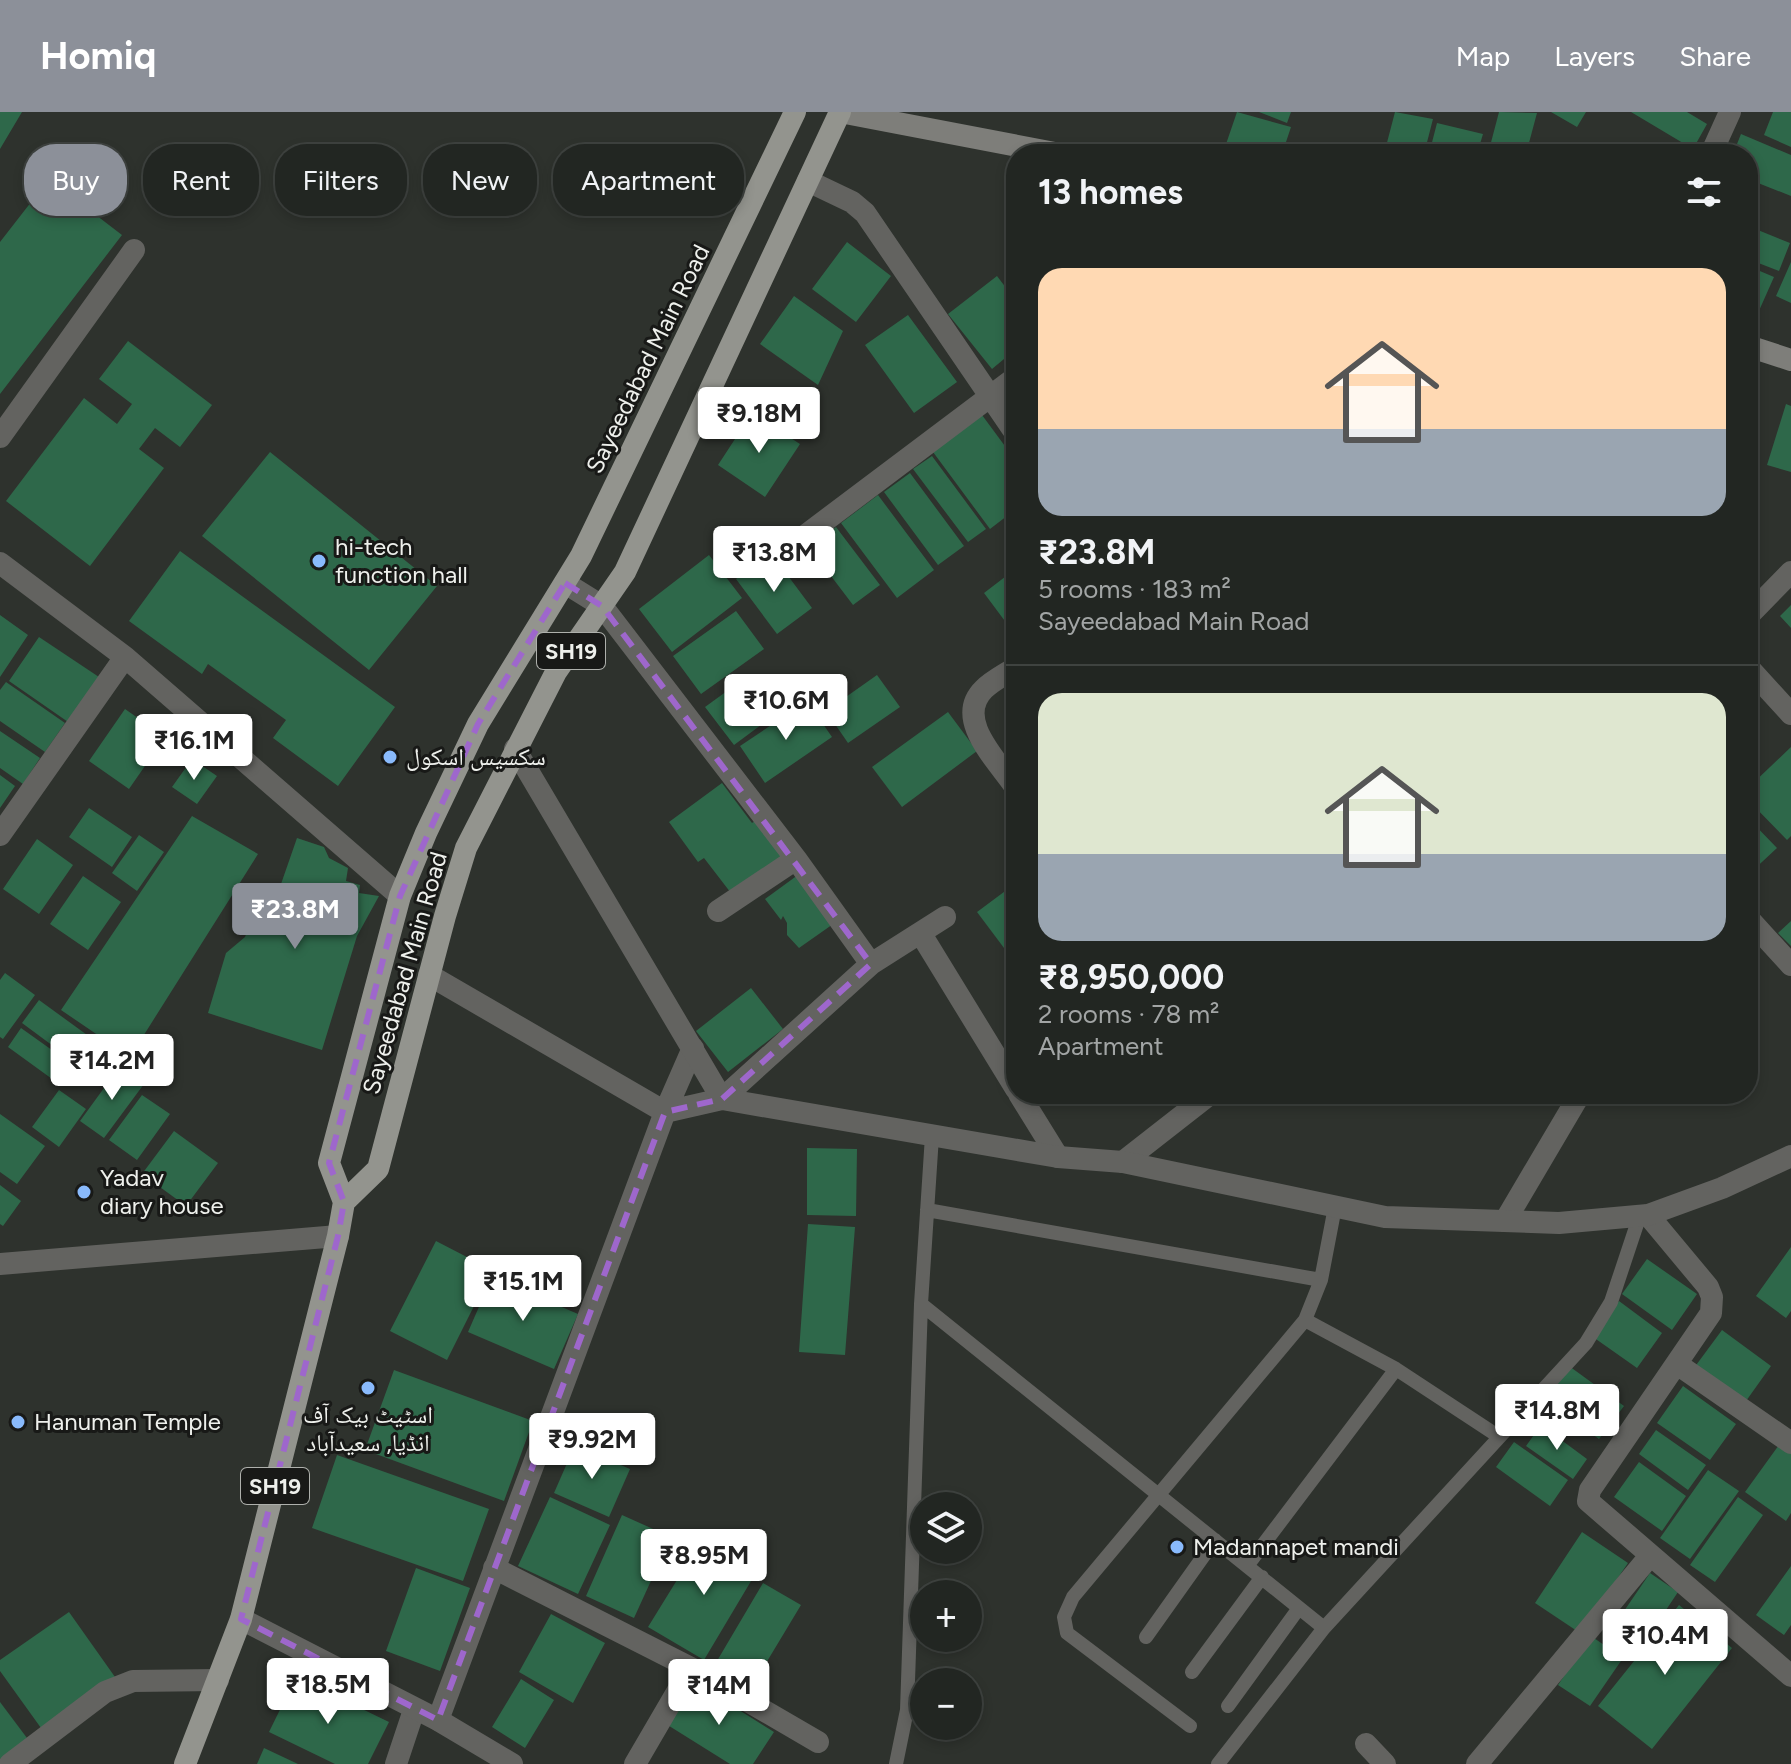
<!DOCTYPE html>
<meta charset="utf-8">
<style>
body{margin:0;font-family:Figtree,"Noto Naskh Arabic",sans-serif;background:#2a2e2a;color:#f1f3f6;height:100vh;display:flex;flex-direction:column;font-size:30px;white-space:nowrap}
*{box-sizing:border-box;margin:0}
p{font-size:26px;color:#a2a5a5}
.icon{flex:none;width:44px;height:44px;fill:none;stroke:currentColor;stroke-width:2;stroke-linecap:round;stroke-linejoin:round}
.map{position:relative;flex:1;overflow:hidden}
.side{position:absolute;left:1006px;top:32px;width:752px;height:960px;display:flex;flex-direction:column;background:#222622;border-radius:32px;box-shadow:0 4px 12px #0003,0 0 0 2px #3f4340}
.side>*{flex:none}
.guide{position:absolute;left:24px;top:32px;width:760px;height:72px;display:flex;gap:16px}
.controls{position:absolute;left:910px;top:1380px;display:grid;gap:16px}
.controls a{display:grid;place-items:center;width:72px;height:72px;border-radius:50%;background:#222622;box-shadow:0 4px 12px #0003,0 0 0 2px #3f4340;font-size:40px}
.price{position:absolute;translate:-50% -68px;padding:0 18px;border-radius:8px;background:#fff;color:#222;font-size:26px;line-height:52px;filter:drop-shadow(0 2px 4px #0008)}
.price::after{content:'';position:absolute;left:50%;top:48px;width:24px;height:18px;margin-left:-12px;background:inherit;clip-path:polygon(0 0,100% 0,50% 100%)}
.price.active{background:#8c9099;color:#fff}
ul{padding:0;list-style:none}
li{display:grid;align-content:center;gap:16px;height:424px;padding:0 32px}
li+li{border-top:2px solid #3f4340}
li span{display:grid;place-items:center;height:248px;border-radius:24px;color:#555}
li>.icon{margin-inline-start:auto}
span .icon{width:144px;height:144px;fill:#fffc;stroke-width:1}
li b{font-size:34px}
h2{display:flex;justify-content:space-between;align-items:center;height:96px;padding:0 32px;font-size:34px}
.chip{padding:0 28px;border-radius:32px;background:#222622;box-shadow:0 4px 12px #0003,0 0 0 2px #3f4340;font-size:28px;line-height:72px}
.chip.active{background:#8c9099;color:#fff}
header{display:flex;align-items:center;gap:48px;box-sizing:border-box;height:112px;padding:0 40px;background:#8c9099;color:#fff}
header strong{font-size:38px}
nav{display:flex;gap:44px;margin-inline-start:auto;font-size:28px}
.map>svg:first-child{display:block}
.building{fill:#2e684a}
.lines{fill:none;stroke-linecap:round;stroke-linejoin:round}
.service{stroke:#636360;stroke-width:14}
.minor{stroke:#636360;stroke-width:22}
.tertiary{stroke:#636360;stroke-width:22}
.secondary{stroke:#7e7e7a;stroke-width:22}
.primary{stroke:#93948e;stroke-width:22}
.marked{fill:none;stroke:#9e67cc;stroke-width:6;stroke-dasharray:16 10;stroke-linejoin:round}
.poi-dot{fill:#89bafc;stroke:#181917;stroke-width:3}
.labels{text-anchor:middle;stroke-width:6;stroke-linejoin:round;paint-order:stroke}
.shield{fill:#181917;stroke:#aeb0ac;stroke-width:2}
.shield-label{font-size:22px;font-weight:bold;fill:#eef0ec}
.street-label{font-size:24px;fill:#eef0ec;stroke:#181917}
.poi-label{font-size:24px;fill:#eef0ec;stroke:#181917;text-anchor:start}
</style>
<header>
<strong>Homiq</strong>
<nav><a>Map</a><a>Layers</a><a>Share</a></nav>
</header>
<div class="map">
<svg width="1791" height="1652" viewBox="0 0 1791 1652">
<rect width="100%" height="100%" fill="#2e322d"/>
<path class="building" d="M0 0H22L0 37Z
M1237 0 1291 15 1282 42H1245L1225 35Z
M1259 0H1291L1287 11Z
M1395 0 1433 7 1424 42H1384Z
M1499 0 1537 1 1526 42 1489 38Z
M1551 0H1586L1577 15Z
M1631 0H1687L1707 12 1693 37Z
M1773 0H1791V35L1764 23Z
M1437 11 1483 22 1477 42H1429Z
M1741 22 1791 43V84L1748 67V42H1733Z
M49 67 122 123 0 282V130Z
M1748 70 1758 74 1748 99Z
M1748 114 1790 131 1779 159 1748 147Z
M847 130 891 164 856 210 812 177Z
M1791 150V191L1776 184Z
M1748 154 1774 165 1758 201 1748 196Z
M997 164 1016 189V237L992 257 948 202Z
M794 184 843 219 818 273 760 232Z
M908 203 957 270 914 301 865 233Z
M128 229 212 293 180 335 155 316 139 337 164 356 90 454 6 389 84 286 117 312 132 292 99 267Z
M1786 292 1791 294V360L1767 353Z
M752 301 800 332 765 385 718 353Z
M982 303 1016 349V397L990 417 933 340Z
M270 340 437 474 369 558 202 424Z
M932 344 986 417 968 430 913 357Z
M910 361 964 434 938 453 884 380Z
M878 383 934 458 897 486 841 411Z
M836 415 880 473 853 493 809 435Z
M180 439 395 595 338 674 273 626 286 608 208 552 202 562 129 509Z
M771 441 812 496 777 522 736 467Z
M709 443 742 486 672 540 639 497Z
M1014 458 1016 461V524L984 481Z
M1791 493V516L1780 504Z
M736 499 764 537 701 582 673 544Z
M0 503 28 523 0 565Z
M39 525 102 567 71 612 9 569Z
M749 563 777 601 734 633 705 595Z
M877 563 900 595 848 631 826 599Z
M6 570 65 611 45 640 0 609V578Z
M807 589 832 625 765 671 740 634Z
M125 597 165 625 129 677 89 649Z
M948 600 977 639 902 695 872 655Z
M0 619 40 646 23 672 0 656Z
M1791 635V724L1787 728 1748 688V676Z
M192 647 217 664 197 692 172 675Z
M0 663 15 674 0 696Z
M722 671 752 711 756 708 787 748 734 785 704 746 698 750 669 710Z
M89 696 132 725 112 755 69 725Z
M192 704 258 742 130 945 61 898Z
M1748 706 1777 736 1748 763Z
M139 723 164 740 137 779 112 761Z
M297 726 324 735 329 746 348 756 346 769 360 773 359 781 379 784 357 824 322 938 208 901 226 841 245 825 259 787 281 772Z
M37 727 73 753 39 802 3 777Z
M802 760 836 810 799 836 787 823V811L783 804 781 808 765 787Z
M83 764 121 790 88 838 50 812Z
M1016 771V846L1013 848 977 800Z
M1791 809V834L1778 821Z
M5 861 35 883 3 927 0 925V868Z
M751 876 783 917 728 960 696 919Z
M39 888 116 944 99 968 22 911Z
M21 916 73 953 59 972 8 935Z
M120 954 144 972 104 1026 80 1009Z
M59 978 86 997 59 1035 32 1015Z
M142 983 170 1002 137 1048 109 1028Z
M0 1002 45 1034 17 1072 0 1060Z
M174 1019 218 1051 186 1094 142 1062Z
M807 1036 857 1037 856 1104 807 1103Z
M0 1073 21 1089 3 1114 0 1112Z
M808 1112 855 1115 845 1243 799 1240Z
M436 1129 492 1158 447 1248 390 1219Z
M1791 1135V1199L1786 1206 1756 1184Z
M1647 1147 1697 1182 1672 1218 1622 1182Z
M492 1165 578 1202 554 1257 468 1220Z
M1619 1189 1662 1221 1637 1256 1593 1225Z
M1722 1218 1771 1254 1741 1296 1691 1260Z
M1569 1254 1624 1294 1599 1327 1545 1289Z
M394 1258 533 1309 504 1389 365 1338Z
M1683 1274 1736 1312 1710 1348 1657 1311Z
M1541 1313 1587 1347 1573 1367 1526 1334Z
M1656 1318 1706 1353 1688 1378 1639 1342Z
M1514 1330 1568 1368 1550 1394 1496 1355Z
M1781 1330 1791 1337V1401L1786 1409 1745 1380Z
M575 1333 630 1357 609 1405 554 1381Z
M337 1343 489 1397 463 1469 312 1416Z
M1639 1350 1686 1384 1662 1419 1614 1385Z
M1708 1358 1739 1379 1690 1447 1660 1426Z
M550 1385 610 1413 578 1482 518 1454Z
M1738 1385 1763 1403 1715 1470 1690 1453Z
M622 1403 671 1425 634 1506 586 1484Z
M1582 1420 1628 1451 1580 1521 1535 1491Z
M706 1421 760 1454 704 1548 648 1515Z
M1791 1454V1513L1784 1523 1756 1503Z
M416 1456 470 1476 440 1559 386 1539Z
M1650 1461 1678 1480 1638 1540 1609 1521Z
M763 1471 801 1493 751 1576 714 1554Z
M1679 1493 1732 1536 1652 1637 1598 1594Z
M69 1500 115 1565 41 1616 0 1559V1548Z
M551 1502 605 1531 573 1591 519 1560Z
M1591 1524 1623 1546 1590 1594 1558 1573Z
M296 1565 389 1610 368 1652H335L269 1620Z
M521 1567 554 1588 525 1636 492 1615Z
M693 1569 774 1620 753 1652H730L666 1612Z
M0 1590 30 1630 0 1652Z
M264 1636 298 1652H257Z"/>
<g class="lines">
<path class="service" d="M927 1098 1321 1168
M921 1192 1324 1516
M1305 1208 1396 1257 1498 1324
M1247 1454 1396 1257
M1146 1525 1215 1428
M1192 1560 1262 1465
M1228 1594 1299 1496
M1190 1614 1067 1521 1064 1505 1073 1485 1305 1208 1321 1168 1335 1095
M896 1652 907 1598 921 1192 932 1024
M1218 1652 1324 1516 1586 1231 1611 1190 1640 1103"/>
<path class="minor" d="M1711 42 1730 0
M808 69 852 90 865 101 1016 322
M0 325 134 138
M798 429 1016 265
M0 451 125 545 400 784
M565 471 602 494 796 747 871 852
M1748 504 1791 460
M1016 555C1006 562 993 568 984 577 953 607 998 649 1016 676
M1748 555 1791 602
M0 723 125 545
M718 799 796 747
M1748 806 1791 853
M921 822 1016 977
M429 863 665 1000 722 987 871 852 945 805
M1019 982 1058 1045
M1123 1050 1210 982
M1648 1103 1708 1175 1712 1185 1711 1201 1590 1378 1588 1389 1791 1564
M1505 1109 1580 982
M1677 1252 1791 1331
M494 1456 691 1556 818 1630
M438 1608 665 1000 693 936
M1366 1632 1385 1652
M10 1652 105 1580 133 1569 218 1568
M396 1652 414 1598
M635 1652 691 1556
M1477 1652 1649 1445"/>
<path class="tertiary" d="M515 637 722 987 1058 1045 1123 1050 1385 1105 1559 1111 1648 1103 1722 1076 1791 1044
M0 1152 338 1124
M241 1507 438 1608 512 1652"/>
<path class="secondary" d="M840 0 1060 42
M1748 234 1791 248"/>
<path class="primary" d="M344 1090 378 1057 445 804 466 736 556 560 625 460 840 0
M185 1652 241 1507 338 1124 344 1090 329 1051 400 784 426 721 478 612 581 444 795 0"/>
</g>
<path class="marked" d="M565 471 602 494 871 852 722 987 665 1000 438 1608 241 1507 338 1124 344 1090 329 1051 400 784 478 612Z"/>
<g class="poi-dot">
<circle cx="319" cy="449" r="8"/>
<circle cx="390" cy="645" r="8"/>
<circle cx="84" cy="1080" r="8"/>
<circle cx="368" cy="1276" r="8"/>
<circle cx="18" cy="1310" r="8"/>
<circle cx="1177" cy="1435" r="8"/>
</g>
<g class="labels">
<g class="shield">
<rect x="537" y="521" width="68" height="36" rx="6"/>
<rect x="241" y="1356" width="68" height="36" rx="6"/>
</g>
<g class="shield-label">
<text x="571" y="547">SH19</text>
<text x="275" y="1382">SH19</text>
</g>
<g class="street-label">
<text transform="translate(648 247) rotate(-64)" y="8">Sayeedabad Main Road</text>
<text transform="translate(405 861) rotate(-74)" y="8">Sayeedabad Main Road</text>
</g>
<g class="poi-label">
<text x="335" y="443">hi-tech<tspan x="335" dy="28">function hall</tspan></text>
<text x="406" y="653">سکسیس اسکول</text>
<text x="100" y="1074">Yadav<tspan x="100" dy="28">diary house</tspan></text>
<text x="368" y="1311" text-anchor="middle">اسٹیٹ بیک آف<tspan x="368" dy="28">انڈیا, سعیدآباد</tspan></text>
<text x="34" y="1318">Hanuman Temple</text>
<text x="1193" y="1443">Madannapet mandi</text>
</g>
</g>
</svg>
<div class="controls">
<a><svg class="icon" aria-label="layers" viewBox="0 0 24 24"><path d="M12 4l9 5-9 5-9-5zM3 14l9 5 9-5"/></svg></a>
<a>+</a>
<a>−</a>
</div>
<b class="price" style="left:759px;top:343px">₹9.18M</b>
<b class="price" style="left:774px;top:482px">₹13.8M</b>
<b class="price" style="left:786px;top:630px">₹10.6M</b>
<b class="price" style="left:194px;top:670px">₹16.1M</b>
<b class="price active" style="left:295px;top:839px">₹23.8M</b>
<b class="price" style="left:112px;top:990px">₹14.2M</b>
<b class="price" style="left:523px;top:1211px">₹15.1M</b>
<b class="price" style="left:1557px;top:1340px">₹14.8M</b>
<b class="price" style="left:592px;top:1369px">₹9.92M</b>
<b class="price" style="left:704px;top:1485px">₹8.95M</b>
<b class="price" style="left:1665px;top:1565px">₹10.4M</b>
<b class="price" style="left:328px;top:1614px">₹18.5M</b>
<b class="price" style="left:719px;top:1615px">₹14M</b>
<div class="guide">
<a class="chip active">Buy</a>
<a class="chip">Rent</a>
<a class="chip">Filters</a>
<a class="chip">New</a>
<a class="chip">Apartment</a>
</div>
<section class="side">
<h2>13 homes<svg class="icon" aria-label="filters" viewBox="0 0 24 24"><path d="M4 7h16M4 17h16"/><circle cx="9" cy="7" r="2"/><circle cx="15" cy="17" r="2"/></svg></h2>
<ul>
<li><span style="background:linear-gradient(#ffd9b3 65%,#9aa5b1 0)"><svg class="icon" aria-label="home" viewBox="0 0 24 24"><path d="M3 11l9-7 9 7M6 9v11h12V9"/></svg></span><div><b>₹23.8M</b><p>5 rooms · 183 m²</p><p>Sayeedabad Main Road</p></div></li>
<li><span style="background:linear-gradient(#dfe7d0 65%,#9aa5b1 0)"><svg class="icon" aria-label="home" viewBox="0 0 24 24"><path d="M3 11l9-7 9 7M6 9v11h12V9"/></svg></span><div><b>₹8,950,000</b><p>2 rooms · 78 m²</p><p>Apartment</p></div></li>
</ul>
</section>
</div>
